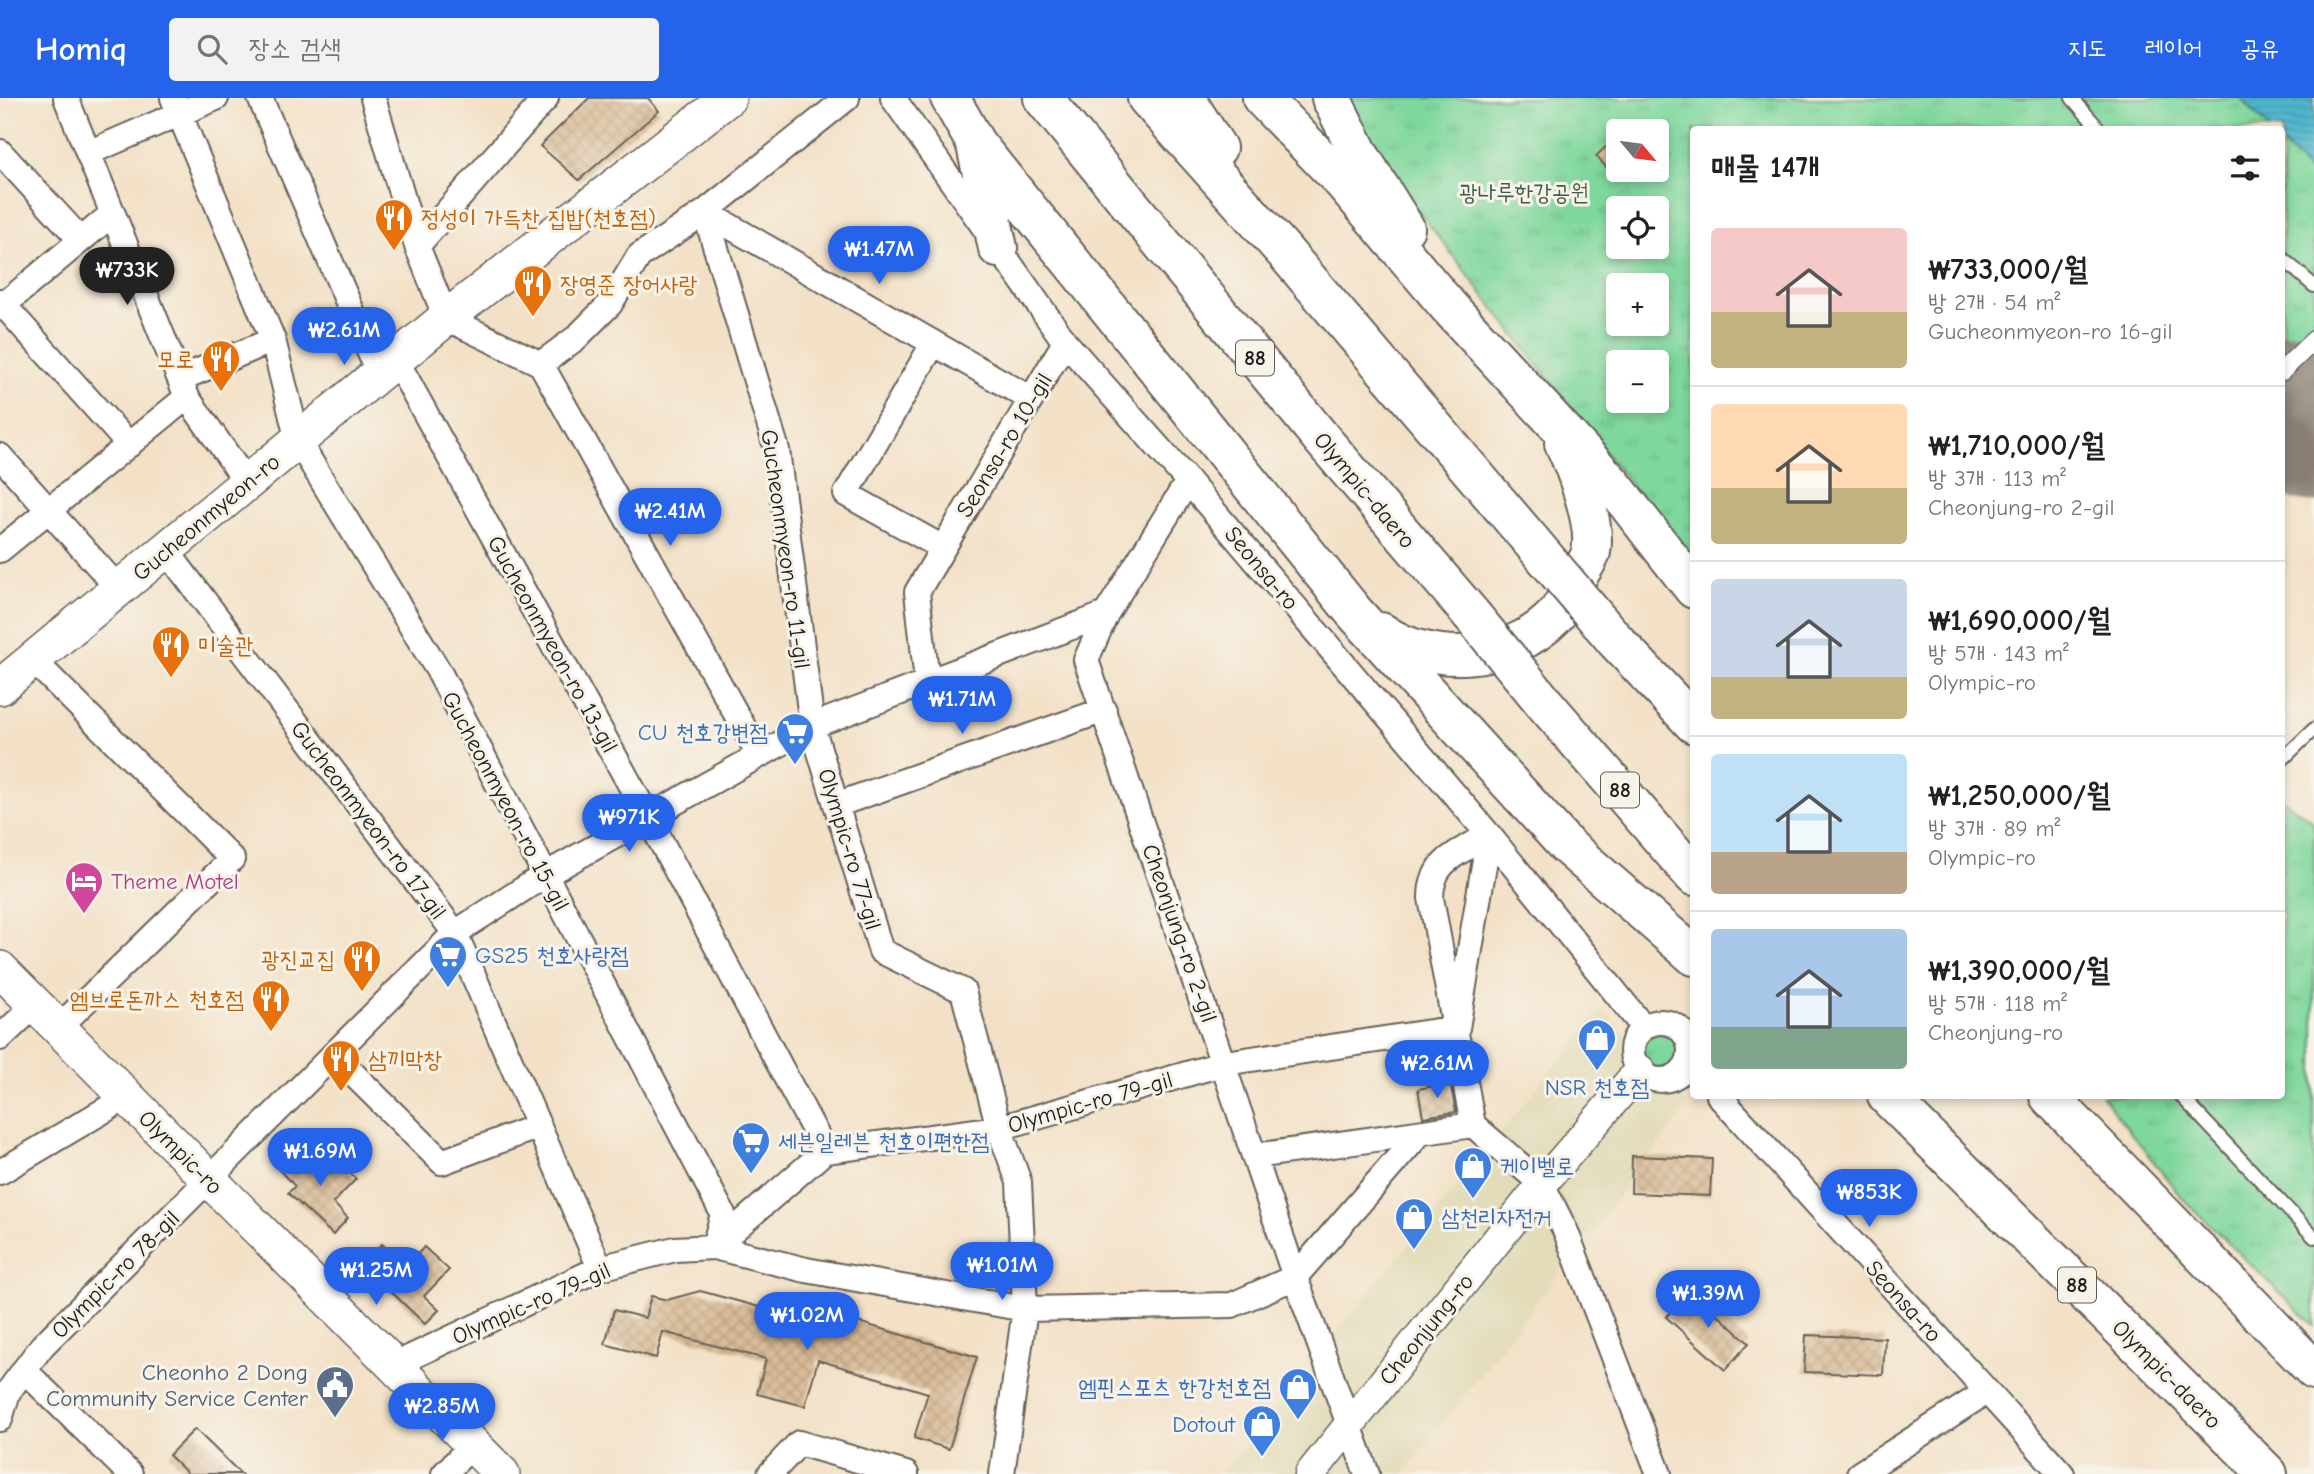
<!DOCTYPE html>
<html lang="ko">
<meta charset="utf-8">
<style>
body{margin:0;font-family:"Comic Neue","Poor Story",sans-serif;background:#f2f2f2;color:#202124;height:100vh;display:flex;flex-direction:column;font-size:26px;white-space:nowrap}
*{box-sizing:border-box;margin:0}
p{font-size:23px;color:#757577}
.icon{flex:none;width:38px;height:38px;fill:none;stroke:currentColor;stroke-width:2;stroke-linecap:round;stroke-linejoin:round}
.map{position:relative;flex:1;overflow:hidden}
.side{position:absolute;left:1690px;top:28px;width:595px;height:973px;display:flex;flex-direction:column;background:#fff;border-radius:7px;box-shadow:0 4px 10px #0003}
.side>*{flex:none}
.needle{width:46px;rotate:119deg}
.buttons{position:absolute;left:1606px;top:21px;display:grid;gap:14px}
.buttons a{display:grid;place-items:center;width:63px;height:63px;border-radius:7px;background:#fff;box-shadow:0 4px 10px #0003;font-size:35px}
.price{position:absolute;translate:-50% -60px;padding:0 16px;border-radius:24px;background:#2563eb;color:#fff;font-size:23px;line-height:46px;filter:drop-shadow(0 2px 4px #0008)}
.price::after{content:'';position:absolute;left:50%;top:42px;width:21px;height:16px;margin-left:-10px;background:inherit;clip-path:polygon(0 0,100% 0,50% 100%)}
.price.on{background:#222;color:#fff}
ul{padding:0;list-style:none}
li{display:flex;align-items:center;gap:21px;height:175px;padding:0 21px}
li+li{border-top:2px solid #e0e0e0}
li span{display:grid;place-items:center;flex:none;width:196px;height:140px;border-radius:7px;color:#555}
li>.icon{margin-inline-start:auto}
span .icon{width:84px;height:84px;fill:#fffc;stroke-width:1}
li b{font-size:30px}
h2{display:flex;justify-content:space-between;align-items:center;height:84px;padding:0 21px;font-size:30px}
header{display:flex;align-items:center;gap:42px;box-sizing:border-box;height:98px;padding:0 35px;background:#2563eb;color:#fff}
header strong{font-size:33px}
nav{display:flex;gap:38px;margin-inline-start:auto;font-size:24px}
.search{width:490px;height:63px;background:#f2f2f2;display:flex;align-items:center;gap:18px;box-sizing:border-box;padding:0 24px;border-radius:7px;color:#757577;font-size:26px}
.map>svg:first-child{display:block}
.built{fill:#e2dcba}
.grass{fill:url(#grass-tufts);stroke:#4d7a5c;stroke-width:2;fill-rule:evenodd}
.water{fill:url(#water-rules);stroke:#366974;stroke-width:2}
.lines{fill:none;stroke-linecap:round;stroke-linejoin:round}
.runway{stroke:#887e72;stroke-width:145}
.building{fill:url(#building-cross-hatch)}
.service-casing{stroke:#676158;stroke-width:16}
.pedestrian-casing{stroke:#676158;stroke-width:21}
.minor-casing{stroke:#676158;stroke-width:28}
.tertiary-casing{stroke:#676158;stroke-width:33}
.secondary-casing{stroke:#676158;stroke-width:38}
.trunk-casing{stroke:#676158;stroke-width:42}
.service{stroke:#fff;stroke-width:12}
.pedestrian{stroke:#fff;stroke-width:18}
.minor{stroke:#fff;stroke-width:24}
.tertiary{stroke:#fff;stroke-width:30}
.secondary{stroke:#fff;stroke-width:35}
.trunk{stroke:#fff;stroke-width:38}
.trunk-bridge-casing{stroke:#676158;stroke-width:42;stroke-linecap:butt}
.trunk-bridge{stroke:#fff;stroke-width:38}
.labels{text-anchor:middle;stroke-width:6;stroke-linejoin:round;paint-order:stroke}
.shield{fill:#f7f3e8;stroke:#5e5c59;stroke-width:2}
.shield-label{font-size:21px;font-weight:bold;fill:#1c1c1c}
.park-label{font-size:23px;fill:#3e5d49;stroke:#f7f3e8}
.food-label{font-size:23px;fill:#c56008;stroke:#f7f3e8;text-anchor:start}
.street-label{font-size:23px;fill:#1c1c1c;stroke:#f7f3e8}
.shop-label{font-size:23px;fill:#366cbe;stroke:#f7f3e8;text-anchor:start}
.hotel-label{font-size:23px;fill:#b23c85;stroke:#f7f3e8;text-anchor:start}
.service-label{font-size:23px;fill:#4e5e75;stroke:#f7f3e8;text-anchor:end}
</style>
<header>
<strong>Homiq</strong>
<div class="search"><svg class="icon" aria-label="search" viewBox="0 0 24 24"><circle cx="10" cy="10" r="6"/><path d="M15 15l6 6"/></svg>장소 검색</div>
<nav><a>지도</a><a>레이어</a><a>공유</a></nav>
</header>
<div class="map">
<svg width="2314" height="1376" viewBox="0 0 2314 1376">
<defs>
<pattern id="grass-tufts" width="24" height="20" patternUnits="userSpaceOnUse" patternTransform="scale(1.75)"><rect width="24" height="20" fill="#7ed79c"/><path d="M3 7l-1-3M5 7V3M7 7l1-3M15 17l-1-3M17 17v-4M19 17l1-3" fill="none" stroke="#6cb886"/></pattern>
<pattern id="water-rules" width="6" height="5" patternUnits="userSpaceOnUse" patternTransform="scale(1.75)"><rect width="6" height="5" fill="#4fb6cd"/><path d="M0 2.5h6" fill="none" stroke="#4193a6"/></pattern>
<pattern id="building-cross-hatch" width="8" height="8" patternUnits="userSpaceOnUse" patternTransform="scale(1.75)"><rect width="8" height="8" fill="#d9bb96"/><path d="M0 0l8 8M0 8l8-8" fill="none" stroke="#baa081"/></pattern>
</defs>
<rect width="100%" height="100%" fill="#f7f3e8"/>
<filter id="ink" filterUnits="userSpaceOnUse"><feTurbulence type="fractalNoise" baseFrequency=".0143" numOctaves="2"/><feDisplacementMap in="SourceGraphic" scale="14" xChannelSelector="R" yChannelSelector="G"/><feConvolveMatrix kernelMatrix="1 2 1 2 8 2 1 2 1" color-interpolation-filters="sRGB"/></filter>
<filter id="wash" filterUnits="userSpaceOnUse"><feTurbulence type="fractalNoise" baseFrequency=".00686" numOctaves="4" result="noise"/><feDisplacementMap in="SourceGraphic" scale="28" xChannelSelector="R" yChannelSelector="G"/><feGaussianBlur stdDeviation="1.57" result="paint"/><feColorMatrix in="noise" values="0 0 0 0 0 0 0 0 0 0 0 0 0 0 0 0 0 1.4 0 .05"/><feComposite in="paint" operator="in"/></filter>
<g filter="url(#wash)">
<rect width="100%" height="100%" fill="#f3e1c7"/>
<path class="built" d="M1602 910 1689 1008 1403 1376H1221Z"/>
<path class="grass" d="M1331 0H2241L2270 31 1694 32V469ZM1619 33H1657V72H1619ZM1619 110H1657V149H1619ZM1619 187H1657V226H1619ZM1619 264H1657V303H1619Z
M2282 45 2314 79V257L2282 288Z
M2282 701 2314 724V1228L2182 1100 2102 998H2282Z
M1642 953a19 19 0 1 1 38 0a19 19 0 1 1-38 0Z"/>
<path class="water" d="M2241 0H2314V79L2282 45V32L2270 31Z"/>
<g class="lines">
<path class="runway" d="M2291 308 2314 332"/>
</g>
<g id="blocks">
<path class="building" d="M589 0H648L659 13 579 82 540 48Z
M1609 46 1619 61 1608 71 1596 58Z
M1450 985 1456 1014 1423 1019 1418 991Z
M326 1052 356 1081 333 1105 348 1120 333 1137 288 1095 295 1088 278 1071 290 1058 306 1073Z
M1632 1058 1712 1061 1710 1098 1631 1095Z
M382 1146 406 1169 424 1149 449 1172 424 1198 439 1212 425 1226 381 1184 387 1178 369 1160Z
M1690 1192 1749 1245 1725 1272 1666 1219Z
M700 1193 845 1232 848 1221 977 1259 949 1351 914 1340 928 1295 818 1262 805 1308 757 1296 766 1261 663 1234 656 1260 605 1246 614 1212 645 1220 651 1198 667 1202Z
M1806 1237 1885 1240 1883 1277 1804 1274Z
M195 1331 241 1376H188L169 1357Z"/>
</g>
</g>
<g filter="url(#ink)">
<use href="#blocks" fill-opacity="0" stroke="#676158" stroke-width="2"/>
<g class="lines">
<defs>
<path id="service" d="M2072 0 2100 32
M2282 160 2314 188
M2282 662 2314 631
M2181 998 2314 1139"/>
<path id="pedestrian" d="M2282 273 2314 242"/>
<path id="minor" d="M66 0 187 299 247 385
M173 0 273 242 298 343 438 572 723 1116 714 1149
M260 0 379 276
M373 0 417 148 446 220 541 266 576 240 610 206 639 158 705 114 847 0
M893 0 1065 244 1188 383 1489 737 1644 930
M0 54 81 142
M88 55 216 0
M705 114 777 352 812 628 881 853 963 893 999 1030 1019 1084 1025 1211 1002 1376
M705 114 1031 301
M417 148 546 0
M0 203 129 347
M0 210 112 116
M933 246 846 396 943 450
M396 262 648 719 825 1053
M541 266 759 657
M182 280 273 242
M0 358 119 491
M1188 383 1106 516 1086 562 1295 1179 1367 1376
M0 452 187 299
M166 452 455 835 600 1170
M33 562 232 761 58 930
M927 584 917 494 1065 244
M836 707 1104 612
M1489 737C1460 755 1431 761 1431 800L1473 1027 1542 1086 1566 1134 1659 1376
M1632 953a29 29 0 1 1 58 0a29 29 0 1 1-58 0Z
M0 940 35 907
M335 958 442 1064 539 1028
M1719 998 2062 1376
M1255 1058 1473 1027
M0 1074 127 999
M714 1149 825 1053 999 1030 1225 965 1457 930 1489 737
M394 1267 600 1170 675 1151 714 1149 806 1172 1025 1211 1232 1207 1295 1179 1420 1035
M24 1272 130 1376
M0 1321 8 1294 42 1248 455 835 545 777 812 628 1106 516
M444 1376 473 1346
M770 1376 799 1345 906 1376
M1859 1376 1986 1294"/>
<path id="tertiary" d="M1310 1376 1542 1086 1640 972"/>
<path id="secondary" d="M0 589 446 220 728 0
M0 871 502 1376"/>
<path id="trunk" d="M950 0 976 46 1354 514 1566 747 1694 858
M1043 0 1321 340 1471 516
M1147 0 1283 152 1531 443
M1185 0 1217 50
M1262 0 1343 84 1448 208 1612 386 1694 491
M1331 0 1359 56 1405 130
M977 52 998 150
M1381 534C1431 569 1510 564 1554 519 1563 510 1569 494 1575 482 1580 474 1589 463 1591 454 1597 426 1576 371 1564 345
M1615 542 1694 626
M1545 606 1694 778
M1887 998 2268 1376
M2049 998 2314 1272"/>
</defs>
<use href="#service" class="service-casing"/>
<use href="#pedestrian" class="pedestrian-casing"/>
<use href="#minor" class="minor-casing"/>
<use href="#tertiary" class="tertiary-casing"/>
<use href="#secondary" class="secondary-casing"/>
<use href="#trunk" class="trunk-casing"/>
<use href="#service" class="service"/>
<use href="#pedestrian" class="pedestrian"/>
<use href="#minor" class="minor"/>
<use href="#tertiary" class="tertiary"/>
<use href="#secondary" class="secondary"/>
<use href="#trunk" class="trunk"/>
<defs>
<path id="trunk-bridge" d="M1531 443 1615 542
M1471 516 1545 606"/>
</defs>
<use href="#trunk-bridge" class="trunk-bridge-casing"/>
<use href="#trunk-bridge" class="trunk-bridge"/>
</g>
</g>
<defs>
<symbol id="restaurant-pin" viewBox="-11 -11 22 30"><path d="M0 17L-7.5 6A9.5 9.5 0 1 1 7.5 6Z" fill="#e8710a" stroke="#f7f3e8"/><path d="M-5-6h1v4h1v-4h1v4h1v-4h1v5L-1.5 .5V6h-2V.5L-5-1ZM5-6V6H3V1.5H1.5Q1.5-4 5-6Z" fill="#fff"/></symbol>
<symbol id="supermarket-pin" viewBox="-11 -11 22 30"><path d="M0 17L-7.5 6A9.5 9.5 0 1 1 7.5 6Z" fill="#3f7fe0" stroke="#f7f3e8"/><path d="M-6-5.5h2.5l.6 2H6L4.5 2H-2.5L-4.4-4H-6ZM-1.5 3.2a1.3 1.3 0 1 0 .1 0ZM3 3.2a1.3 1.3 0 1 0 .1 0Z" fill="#fff"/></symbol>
<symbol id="hotel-pin" viewBox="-11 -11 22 30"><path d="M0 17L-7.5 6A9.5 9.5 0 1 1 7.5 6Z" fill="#d1479c" stroke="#f7f3e8"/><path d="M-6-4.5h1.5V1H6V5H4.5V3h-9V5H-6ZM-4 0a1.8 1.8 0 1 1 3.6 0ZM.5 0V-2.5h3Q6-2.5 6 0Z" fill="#fff"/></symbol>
<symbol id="shop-pin" viewBox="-11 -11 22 30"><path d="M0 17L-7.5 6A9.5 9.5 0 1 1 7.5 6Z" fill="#3f7fe0" stroke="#f7f3e8"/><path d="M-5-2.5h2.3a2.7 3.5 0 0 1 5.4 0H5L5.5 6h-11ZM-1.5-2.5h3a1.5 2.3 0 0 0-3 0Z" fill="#fff"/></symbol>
<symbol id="civic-pin" viewBox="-11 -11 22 30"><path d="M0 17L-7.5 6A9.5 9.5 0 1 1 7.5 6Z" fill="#5c6f8a" stroke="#f7f3e8"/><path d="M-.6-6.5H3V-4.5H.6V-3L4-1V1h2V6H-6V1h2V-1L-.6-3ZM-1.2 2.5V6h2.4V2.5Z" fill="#fff"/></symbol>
</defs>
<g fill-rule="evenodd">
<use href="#restaurant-pin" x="372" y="98" width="44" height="60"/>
<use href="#restaurant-pin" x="511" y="164" width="44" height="60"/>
<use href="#restaurant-pin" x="199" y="239" width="44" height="60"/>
<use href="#restaurant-pin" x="149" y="525" width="44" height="60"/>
<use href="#supermarket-pin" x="773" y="612" width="44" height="60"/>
<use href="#hotel-pin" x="62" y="761" width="44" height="60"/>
<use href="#supermarket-pin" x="426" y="835" width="44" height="60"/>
<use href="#restaurant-pin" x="340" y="839" width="44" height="60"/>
<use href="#restaurant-pin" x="249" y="879" width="44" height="60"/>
<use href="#shop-pin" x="1575" y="918" width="44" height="60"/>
<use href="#restaurant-pin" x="319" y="939" width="44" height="60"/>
<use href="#supermarket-pin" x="729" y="1021" width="44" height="60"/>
<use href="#shop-pin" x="1451" y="1046" width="44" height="60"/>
<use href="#shop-pin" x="1392" y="1097" width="44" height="60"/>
<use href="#civic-pin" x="313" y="1265" width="44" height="60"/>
<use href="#shop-pin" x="1276" y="1267" width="44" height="60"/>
<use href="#shop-pin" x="1240" y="1304" width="44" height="60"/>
</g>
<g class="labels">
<g class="shield">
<rect x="1236" y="242.5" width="38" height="35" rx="5"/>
<rect x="1601" y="674.5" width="38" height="35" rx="5"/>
<rect x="2058" y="1169.5" width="38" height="35" rx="5"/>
</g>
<g class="shield-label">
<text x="1255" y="267">88</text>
<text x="1620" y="699">88</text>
<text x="2077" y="1194">88</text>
</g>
<g class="park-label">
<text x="1524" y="102">광나루한강공원</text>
</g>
<g class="food-label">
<text x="421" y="128">정성이 가득찬 집밥(천호점)</text>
<text x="560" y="194">장영준 장어사랑</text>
<text x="194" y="269" text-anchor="end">모로</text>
<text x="198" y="555">미술관</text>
<text x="335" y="869" text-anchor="end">광진교집</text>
<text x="244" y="909" text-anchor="end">엠브로돈까스 천호점</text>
<text x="368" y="969">삼끼막창</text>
</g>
<g class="street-label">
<text transform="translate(1004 347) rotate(-59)" y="8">Seonsa-ro 10-gil</text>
<text transform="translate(1365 392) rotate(50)" y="8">Olympic-daero</text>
<text transform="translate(206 419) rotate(-40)" y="8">Gucheonmyeon-ro</text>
<text transform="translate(786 451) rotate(82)" y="8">Gucheonmyeon-ro 11-gil</text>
<text transform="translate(1262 470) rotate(50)" y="8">Seonsa-ro</text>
<text transform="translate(553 546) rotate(61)" y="8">Gucheonmyeon-ro 13-gil</text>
<text transform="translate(506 703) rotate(62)" y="8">Gucheonmyeon-ro 15-gil</text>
<text transform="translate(369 722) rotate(53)" y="8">Gucheonmyeon-ro 17-gil</text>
<text transform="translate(850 751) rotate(73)" y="8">Olympic-ro 77-gil</text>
<text transform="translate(1180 835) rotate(71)" y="8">Cheonjung-ro 2-gil</text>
<text transform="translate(1090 1004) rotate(-16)" y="8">Olympic-ro 79-gil</text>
<text transform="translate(181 1054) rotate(45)" y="8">Olympic-ro</text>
<text transform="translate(115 1176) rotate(-45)" y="8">Olympic-ro 78-gil</text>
<text transform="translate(1904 1203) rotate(48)" y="8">Seonsa-ro</text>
<text transform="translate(531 1205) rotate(-24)" y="8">Olympic-ro 79-gil</text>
<text transform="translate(1426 1231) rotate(-51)" y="8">Cheonjung-ro</text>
<text transform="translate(2167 1276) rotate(45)" y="8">Olympic-daero</text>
</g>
<g class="shop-label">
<text x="768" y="642" text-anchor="end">CU 천호강변점</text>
<text x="475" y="865">GS25 천호사랑점</text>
<text x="1597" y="997" text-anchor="middle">NSR 천호점</text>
<text x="778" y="1051">세븐일레븐 천호이편한점</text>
<text x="1500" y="1076">케이벨로</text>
<text x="1441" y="1127">삼천리자전거</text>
<text x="1271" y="1297" text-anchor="end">엠핀스포츠 한강천호점</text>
<text x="1235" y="1334" text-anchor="end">Dotout</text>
</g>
<g class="hotel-label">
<text x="111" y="791">Theme Motel</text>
</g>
<g class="service-label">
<text x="308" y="1282">Cheonho 2 Dong<tspan x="308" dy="26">Community Service Center</tspan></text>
</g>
</g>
</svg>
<div class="buttons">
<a><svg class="needle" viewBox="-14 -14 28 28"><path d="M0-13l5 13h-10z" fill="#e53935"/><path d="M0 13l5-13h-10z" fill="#757577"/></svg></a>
<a><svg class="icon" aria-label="locate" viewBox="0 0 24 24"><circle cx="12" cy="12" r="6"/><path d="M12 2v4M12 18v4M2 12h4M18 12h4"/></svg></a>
<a>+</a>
<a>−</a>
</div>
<b class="price" style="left:879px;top:188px">₩1.47M</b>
<b class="price on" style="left:127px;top:209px">₩733K</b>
<b class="price" style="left:344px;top:269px">₩2.61M</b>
<b class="price" style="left:670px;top:450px">₩2.41M</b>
<b class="price" style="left:962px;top:638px">₩1.71M</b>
<b class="price" style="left:629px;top:756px">₩971K</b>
<b class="price" style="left:1437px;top:1002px">₩2.61M</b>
<b class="price" style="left:320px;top:1090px">₩1.69M</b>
<b class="price" style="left:1869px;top:1131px">₩853K</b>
<b class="price" style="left:1002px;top:1204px">₩1.01M</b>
<b class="price" style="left:376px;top:1209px">₩1.25M</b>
<b class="price" style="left:1708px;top:1232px">₩1.39M</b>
<b class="price" style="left:807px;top:1254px">₩1.02M</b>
<b class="price" style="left:442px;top:1345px">₩2.85M</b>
<section class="side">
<h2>매물 14개<svg class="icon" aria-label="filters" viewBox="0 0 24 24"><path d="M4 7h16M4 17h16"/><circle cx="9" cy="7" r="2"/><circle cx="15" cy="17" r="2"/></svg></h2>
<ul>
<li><span style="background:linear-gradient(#f6c9c9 60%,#c2b280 0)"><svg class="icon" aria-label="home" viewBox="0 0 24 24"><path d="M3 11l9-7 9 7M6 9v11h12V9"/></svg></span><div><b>₩733,000/월</b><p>방 2개 · 54 m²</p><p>Gucheonmyeon-ro 16-gil</p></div></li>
<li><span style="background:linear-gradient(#ffd9b3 60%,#c2b280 0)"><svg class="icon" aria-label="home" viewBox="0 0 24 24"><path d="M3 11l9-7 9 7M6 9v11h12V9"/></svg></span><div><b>₩1,710,000/월</b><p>방 3개 · 113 m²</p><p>Cheonjung-ro 2-gil</p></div></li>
<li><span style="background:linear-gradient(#c9d6e8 70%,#c2b280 0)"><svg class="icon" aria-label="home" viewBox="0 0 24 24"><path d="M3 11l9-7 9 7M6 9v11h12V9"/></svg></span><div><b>₩1,690,000/월</b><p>방 5개 · 143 m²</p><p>Olympic-ro</p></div></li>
<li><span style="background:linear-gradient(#bfe0f5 70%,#b9a48a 0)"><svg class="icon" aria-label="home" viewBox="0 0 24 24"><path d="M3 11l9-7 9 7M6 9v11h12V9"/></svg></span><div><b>₩1,250,000/월</b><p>방 3개 · 89 m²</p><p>Olympic-ro</p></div></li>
<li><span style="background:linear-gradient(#a9c7e8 70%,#7fa58c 0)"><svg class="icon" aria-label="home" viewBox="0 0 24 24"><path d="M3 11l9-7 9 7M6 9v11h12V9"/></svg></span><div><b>₩1,390,000/월</b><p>방 5개 · 118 m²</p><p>Cheonjung-ro</p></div></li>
</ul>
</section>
</div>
